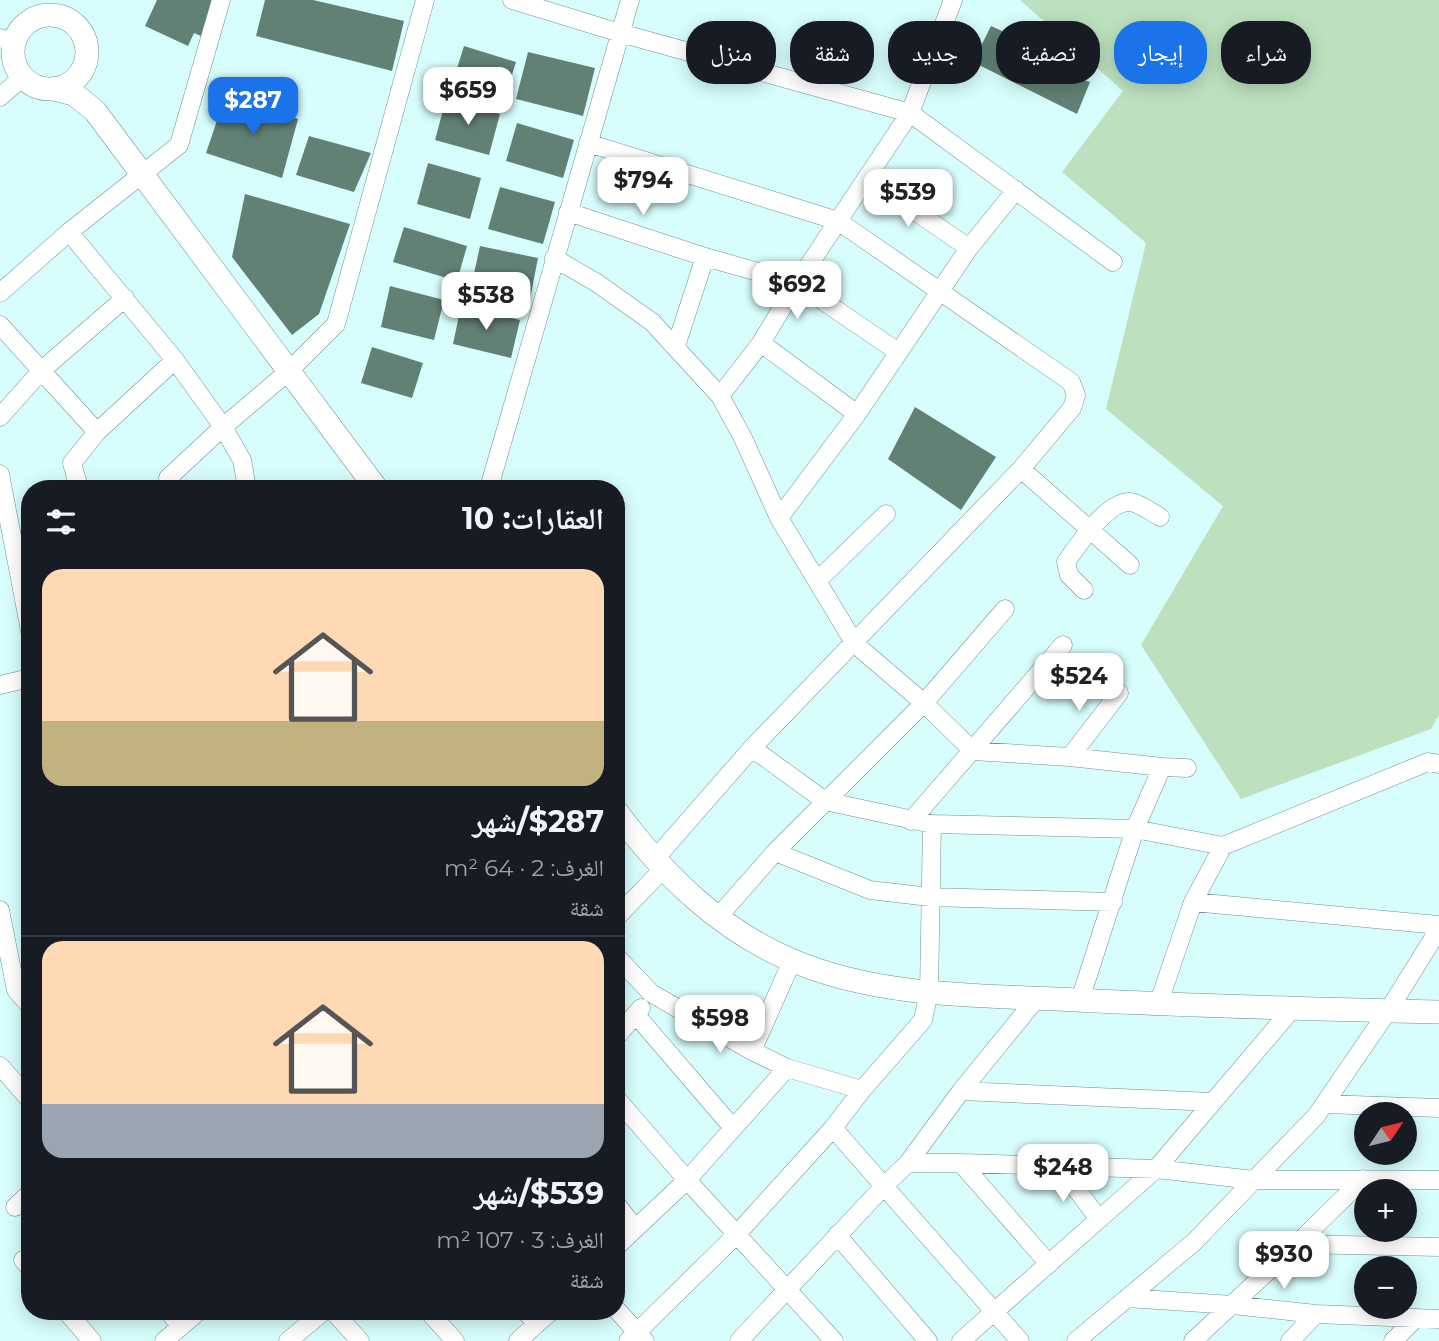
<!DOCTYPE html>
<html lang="ar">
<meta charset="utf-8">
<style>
body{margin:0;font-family:Montserrat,"Noto Naskh Arabic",sans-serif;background:#242831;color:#f1f3f6;direction:rtl;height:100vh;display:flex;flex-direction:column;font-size:26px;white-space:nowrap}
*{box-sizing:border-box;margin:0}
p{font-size:23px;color:#9ea1a6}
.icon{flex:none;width:38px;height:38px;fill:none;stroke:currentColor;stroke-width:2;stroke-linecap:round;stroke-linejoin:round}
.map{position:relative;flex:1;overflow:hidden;direction:ltr}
.sheet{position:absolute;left:21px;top:480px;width:604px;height:840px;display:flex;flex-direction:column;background:#171b24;border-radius:28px;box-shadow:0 4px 18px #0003;direction:rtl}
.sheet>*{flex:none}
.hud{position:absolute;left:646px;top:21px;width:665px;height:63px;direction:rtl;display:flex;gap:14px}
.needle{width:46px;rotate:55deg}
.tools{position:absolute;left:1354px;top:1102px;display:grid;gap:14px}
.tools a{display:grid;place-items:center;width:63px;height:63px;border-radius:50%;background:#171b24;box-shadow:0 4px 18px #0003;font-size:35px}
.price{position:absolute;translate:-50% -60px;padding:0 16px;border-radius:14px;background:#fff;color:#222;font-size:23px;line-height:46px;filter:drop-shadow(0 2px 4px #0008)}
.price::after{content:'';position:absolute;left:50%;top:42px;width:21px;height:16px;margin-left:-10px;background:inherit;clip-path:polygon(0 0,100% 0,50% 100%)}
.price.active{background:#1a73e8;color:#fff}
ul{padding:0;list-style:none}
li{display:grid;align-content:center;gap:14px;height:371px;padding:0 21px}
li+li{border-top:2px solid #363941}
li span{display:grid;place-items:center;height:217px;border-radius:21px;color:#555}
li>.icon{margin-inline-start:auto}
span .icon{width:126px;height:126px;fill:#fffc;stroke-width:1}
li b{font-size:30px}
h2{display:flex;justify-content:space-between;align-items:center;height:84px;padding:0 21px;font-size:30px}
.tag{padding:0 24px;border-radius:28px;background:#171b24;box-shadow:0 4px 18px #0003;font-size:24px;line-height:63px}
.tag.active{background:#1a73e8;color:#fff}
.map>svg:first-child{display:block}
.green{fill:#bde1be}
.building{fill:#628175}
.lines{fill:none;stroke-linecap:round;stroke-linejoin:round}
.minor-casing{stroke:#6f9291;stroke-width:19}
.tertiary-casing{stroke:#6f9291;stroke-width:24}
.minor{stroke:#fff;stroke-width:18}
.tertiary{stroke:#fff;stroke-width:23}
</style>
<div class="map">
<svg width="1439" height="1341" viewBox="0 0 1439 1341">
<rect width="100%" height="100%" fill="#d7fefd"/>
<path class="green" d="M1020 0H1439V715L1431 729 1241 799 1141 645 1223 506 1106 409 1146 243 1062 172 1123 91Z"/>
<path class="building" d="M157 0H214L203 37 194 33 188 46 145 26Z
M265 0H313L404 21 392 71 256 36Z
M991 26 1053 54 1048 68 1090 82 1077 114 973 62Z
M464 46 516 62 505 97 453 81Z
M528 52 595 68 583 116 516 99Z
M225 97 298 119 282 178 206 153Z
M446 99 500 114 489 155 435 140Z
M517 123 574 140 563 178 506 161Z
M309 136 371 153 354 192 296 175Z
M428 163 481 178 470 219 417 204Z
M500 187 555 202 543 244 488 229Z
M245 194 350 224 319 314 292 335 232 257Z
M404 227 467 246 457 281 393 262Z
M480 246 538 258 529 304 470 292Z
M390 286 444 300 434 340 381 327Z
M461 306 520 320 511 358 453 344Z
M372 347 423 363 412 398 361 383Z
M915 407 996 457 961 510 888 459Z"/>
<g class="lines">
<defs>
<path id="minor" d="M512 0 620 33 910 113 1113 262
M0 38 14 43
M0 97 23 77
M588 143 838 221 910 113 953 0
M868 179 969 248
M568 212 705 257
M69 232 175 360 223 427 242 460 247 488
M554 258 597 283 652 322 720 396 743 438 779 518 855 644 924 703 973 751 1070 757 1162 767 1187 768
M0 293 69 232 179 145 221 0
M0 325 97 432
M761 343 857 414
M676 346 705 257 797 283 898 352
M0 417 42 370 125 298
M1021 469 1130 565
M0 474 30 631
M79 488 72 463 97 432 175 360
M170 488 168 478 223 427 289 371 336 324 425 0
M489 488 630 0
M779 518 857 414 969 248 1016 190
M817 581 886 514
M1084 590 1069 575 1066 562C1078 545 1107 501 1130 502 1140 503 1151 512 1160 517
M0 685 30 678
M752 748 825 801 932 824 1135 829 1223 846 1193 902 1158 1005
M1070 757 1119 693
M911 821 1063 645
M1223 846 1428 762 1439 764
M775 852 870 890 930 897 1113 902
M654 860 752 748 1021 469 1072 408 1076 395 1071 382 838 221 797 283 761 343 720 396
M1193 902 1439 925
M0 910 16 990 30 1006
M718 917 775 852 924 703 1005 609
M616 918 663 869
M616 956 651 993 752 1051 787 1068 862 1090
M1080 1000 1135 829 1162 767
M636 1015 733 1128
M616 1037 641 1008
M752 1051 792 961
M0 1066 30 1100
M961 1091 1213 1102
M616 1098 687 1180 834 1341
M1324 1104 1439 1108
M833 1128 1020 1341
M908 1163H961L1156 1169 1254 1180H1439
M961 1163 1049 1264
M1058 1165 1099 1219
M616 1204 635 1228
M15 1207 30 1193
M837 1235 928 1341
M1297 1244 1439 1247
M616 1247 687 1180 787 1068
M23 1260 30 1268
M1127 1298 1233 1305 1316 1314 1439 1319
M616 1309 645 1341
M66 1311 92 1341
M168 1311 181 1326
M333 1311 360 1341
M428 1311 455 1341
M525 1311 537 1324
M164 1341 199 1311
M288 1341 324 1311
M518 1341 551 1311
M628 1341 737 1234 833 1128 862 1090 923 1020 929 992 932 824
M739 1341 885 1185 908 1163 961 1091 1037 998
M961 1341 1156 1169 1293 1008
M1076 1341 1194 1242 1316 1116 1388 1011 1439 929
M1193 1341 1297 1244 1363 1179
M1290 1341 1316 1314
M1393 1341 1416 1318"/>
<path id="tertiary" d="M13 52a37 37 0 1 1 74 0a37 37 0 1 1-74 0Z
M54 89 74 94 95 111 376 488
M616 811C663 874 718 929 791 960 875 996 968 995 1057 999 1185 1006 1312 1009 1439 1012"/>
</defs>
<use href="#minor" class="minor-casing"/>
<use href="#tertiary" class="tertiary-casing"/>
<use href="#minor" class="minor"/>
<use href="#tertiary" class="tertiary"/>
</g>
</svg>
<div class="tools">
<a><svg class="needle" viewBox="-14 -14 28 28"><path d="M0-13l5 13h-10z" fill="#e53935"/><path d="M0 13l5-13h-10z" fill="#9ea1a6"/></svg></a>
<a>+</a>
<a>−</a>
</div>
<b class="price" style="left:468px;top:127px">$659</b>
<b class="price active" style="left:253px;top:137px">$287</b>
<b class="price" style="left:643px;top:217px">$794</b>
<b class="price" style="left:908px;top:229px">$539</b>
<b class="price" style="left:797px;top:321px">$692</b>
<b class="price" style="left:486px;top:332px">$538</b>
<b class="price" style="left:1079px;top:713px">$524</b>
<b class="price" style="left:720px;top:1055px">$598</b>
<b class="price" style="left:1063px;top:1204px">$248</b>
<b class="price" style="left:1284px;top:1291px">$930</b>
<div class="hud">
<a class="tag">شراء</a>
<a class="tag active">إيجار</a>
<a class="tag">تصفية</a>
<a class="tag">جديد</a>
<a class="tag">شقة</a>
<a class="tag">منزل</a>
</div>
<section class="sheet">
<h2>العقارات: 10<svg class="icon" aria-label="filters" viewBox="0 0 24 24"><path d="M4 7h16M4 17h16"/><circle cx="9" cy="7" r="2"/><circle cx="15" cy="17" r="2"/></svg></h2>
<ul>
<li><span style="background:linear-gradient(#ffd9b3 70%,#c2b280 0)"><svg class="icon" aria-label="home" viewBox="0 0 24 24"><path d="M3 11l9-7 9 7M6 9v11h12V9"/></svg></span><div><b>$287/شهر</b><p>الغرف: 2 · 64 m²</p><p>شقة</p></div></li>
<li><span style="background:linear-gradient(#ffd9b3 75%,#9aa5b1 0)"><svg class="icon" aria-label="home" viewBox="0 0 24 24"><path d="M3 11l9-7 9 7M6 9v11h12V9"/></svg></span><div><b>$539/شهر</b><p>الغرف: 3 · 107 m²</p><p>شقة</p></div></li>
</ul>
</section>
</div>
